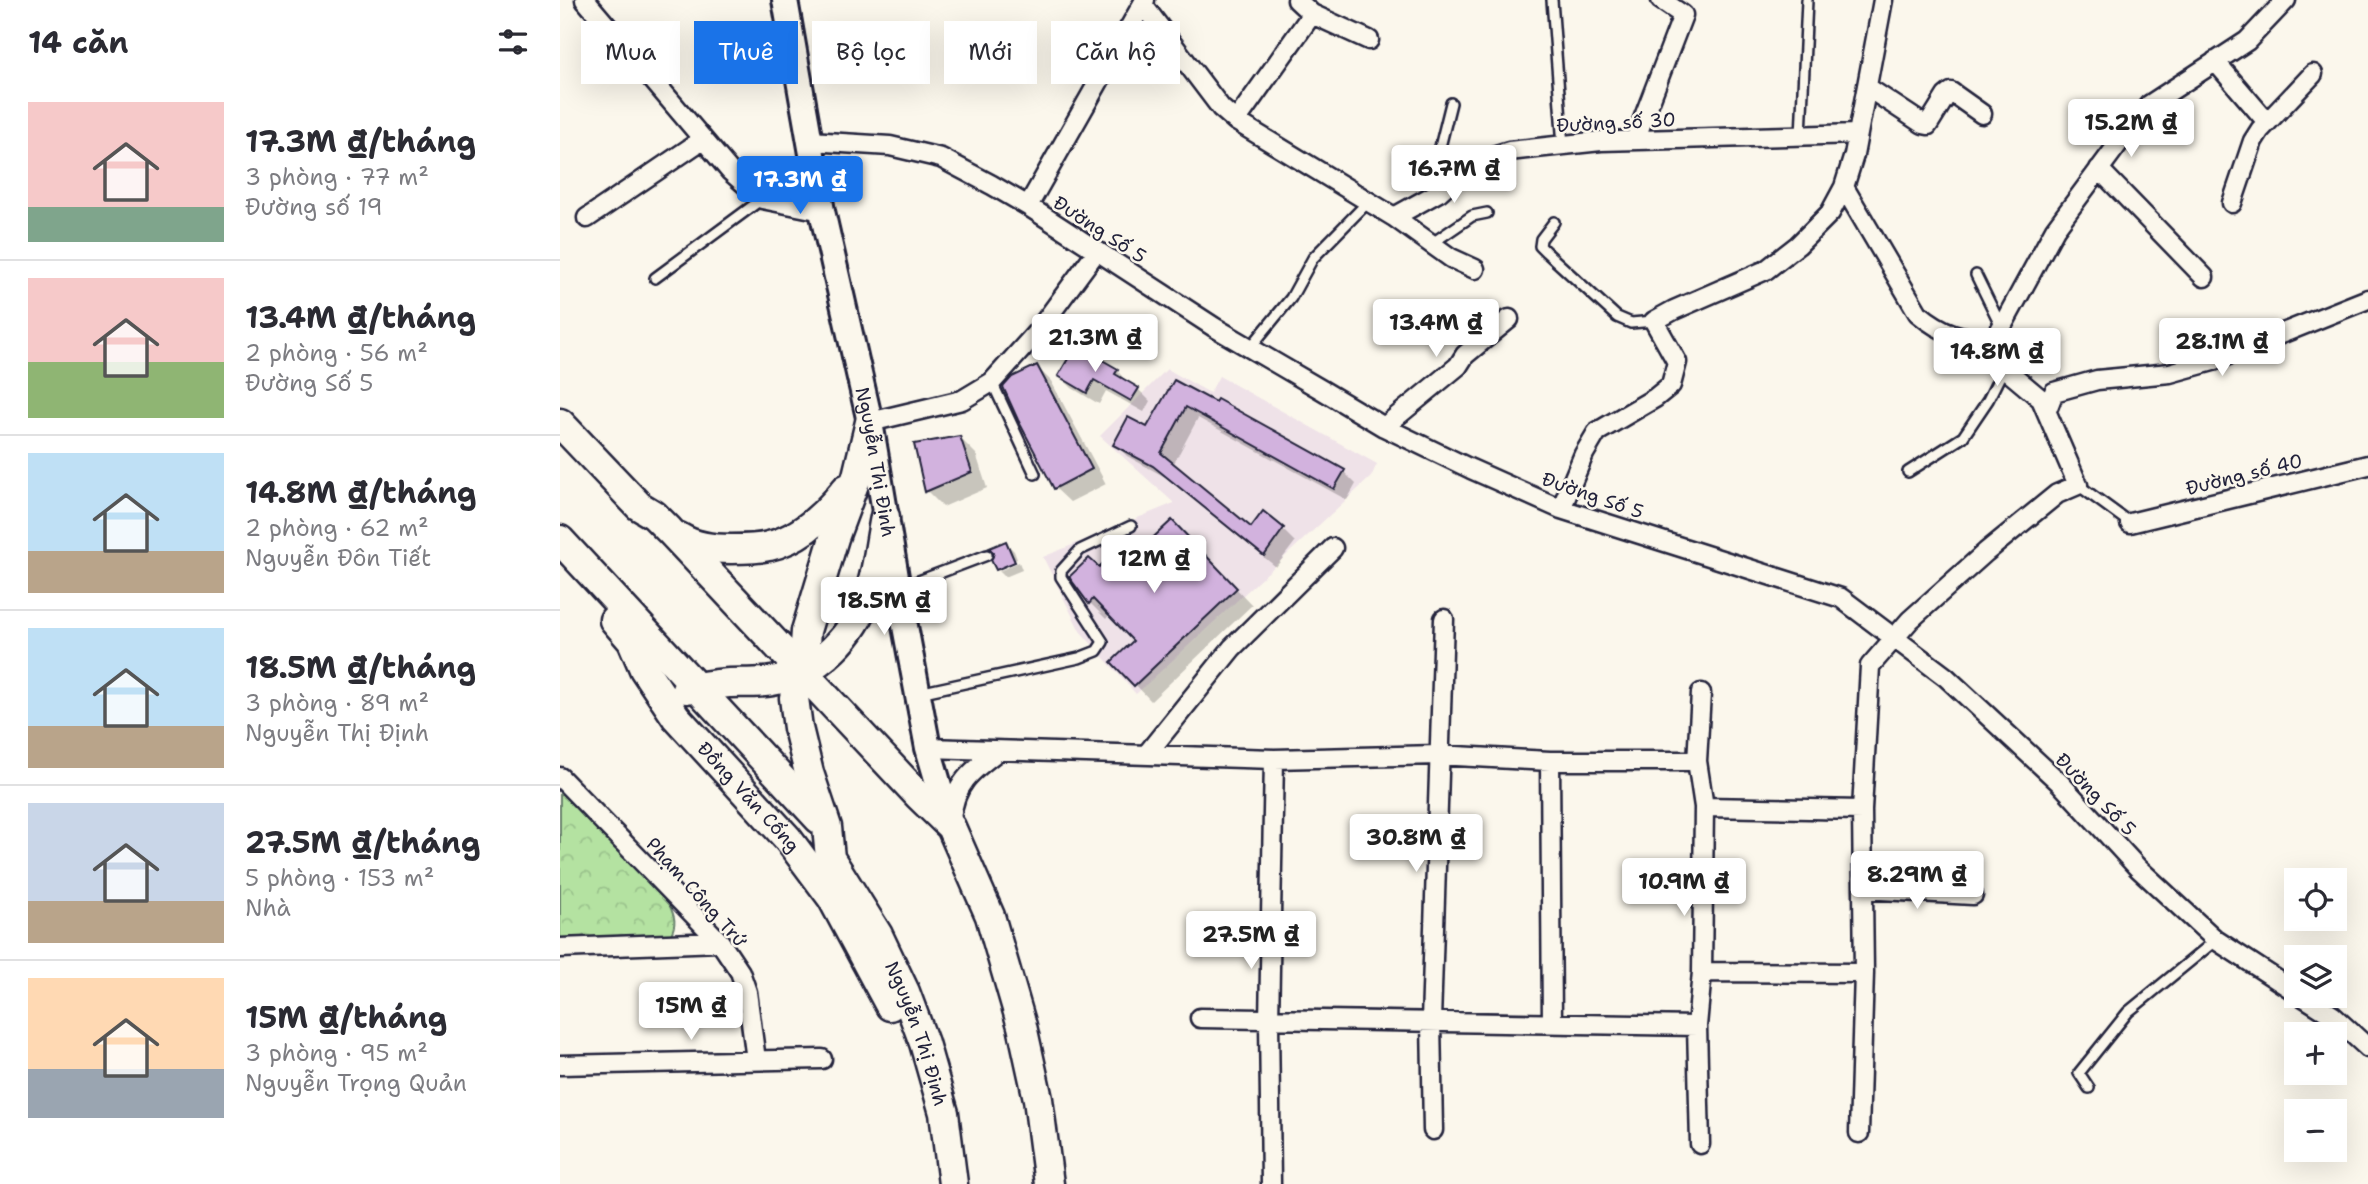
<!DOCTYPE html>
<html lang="vi">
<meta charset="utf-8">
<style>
body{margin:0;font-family:"Shantell Sans",sans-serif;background:#f7f7f7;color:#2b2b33;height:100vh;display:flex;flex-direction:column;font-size:26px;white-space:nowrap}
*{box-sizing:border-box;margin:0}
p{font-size:23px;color:#7c7c81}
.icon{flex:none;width:38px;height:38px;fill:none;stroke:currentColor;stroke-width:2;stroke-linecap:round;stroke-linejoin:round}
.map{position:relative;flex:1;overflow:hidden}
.side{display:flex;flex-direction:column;background:#fff;width:560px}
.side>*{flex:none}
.banner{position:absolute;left:21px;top:21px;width:665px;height:63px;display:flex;gap:14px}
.tools{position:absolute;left:1724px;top:868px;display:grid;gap:14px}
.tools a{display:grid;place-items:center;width:63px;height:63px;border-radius:0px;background:#fff;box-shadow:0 7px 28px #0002;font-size:35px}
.price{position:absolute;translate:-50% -60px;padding:0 16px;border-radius:7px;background:#fff;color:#222;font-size:23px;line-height:46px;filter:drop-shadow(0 2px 4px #0008)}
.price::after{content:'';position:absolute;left:50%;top:42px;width:21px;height:16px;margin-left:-10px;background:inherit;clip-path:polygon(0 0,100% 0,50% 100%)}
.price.on{background:#1a73e8;color:#fff}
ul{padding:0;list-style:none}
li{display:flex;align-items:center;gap:21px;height:175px;padding:0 28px}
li+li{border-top:2px solid #e1e1e2}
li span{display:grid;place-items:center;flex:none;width:196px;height:140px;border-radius:0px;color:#555}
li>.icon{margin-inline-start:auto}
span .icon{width:84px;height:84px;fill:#fffc;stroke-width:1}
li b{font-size:30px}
h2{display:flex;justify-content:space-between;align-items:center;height:84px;padding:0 28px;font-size:30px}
.chip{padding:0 24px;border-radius:0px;background:#fff;box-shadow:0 7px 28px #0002;font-size:24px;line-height:63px}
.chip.on{background:#1a73e8;color:#fff}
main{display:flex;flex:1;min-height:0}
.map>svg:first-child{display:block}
.built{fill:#efe2e8}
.park{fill:url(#park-crowns);stroke:#6b826e;stroke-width:2}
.shadow{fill:#0003}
.building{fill:#d2b2de;stroke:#22223b;stroke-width:2}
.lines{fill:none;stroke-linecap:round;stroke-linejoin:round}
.service-casing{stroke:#22223b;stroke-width:14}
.minor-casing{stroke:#22223b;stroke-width:23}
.secondary-casing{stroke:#22223b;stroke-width:30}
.primary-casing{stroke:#22223b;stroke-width:33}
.service{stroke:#fbf7ec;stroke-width:9}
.minor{stroke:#fbf7ec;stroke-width:18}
.secondary{stroke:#fbf7ec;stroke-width:24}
.primary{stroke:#fbf7ec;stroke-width:28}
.labels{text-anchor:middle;stroke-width:5;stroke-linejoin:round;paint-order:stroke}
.street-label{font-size:19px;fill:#22223b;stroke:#fbf7ec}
</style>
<main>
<section class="side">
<h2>14 căn<svg class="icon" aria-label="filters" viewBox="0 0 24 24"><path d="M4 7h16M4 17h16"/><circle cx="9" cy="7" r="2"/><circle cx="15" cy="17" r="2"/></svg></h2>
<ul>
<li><span style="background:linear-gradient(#f6c9c9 75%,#7fa58c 0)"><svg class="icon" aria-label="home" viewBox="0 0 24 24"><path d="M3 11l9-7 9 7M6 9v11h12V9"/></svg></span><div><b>17.3M ₫/tháng</b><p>3 phòng · 77 m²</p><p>Đường số 19</p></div></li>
<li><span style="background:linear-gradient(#f6c9c9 60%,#8fb573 0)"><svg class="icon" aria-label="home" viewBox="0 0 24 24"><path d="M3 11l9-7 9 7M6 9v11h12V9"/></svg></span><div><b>13.4M ₫/tháng</b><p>2 phòng · 56 m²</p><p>Đường Số 5</p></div></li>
<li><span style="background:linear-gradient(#bfe0f5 70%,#b9a48a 0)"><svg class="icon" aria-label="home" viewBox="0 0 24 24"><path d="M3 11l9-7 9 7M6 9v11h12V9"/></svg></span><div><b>14.8M ₫/tháng</b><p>2 phòng · 62 m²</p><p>Nguyễn Đôn Tiết</p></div></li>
<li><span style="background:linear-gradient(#bfe0f5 70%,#b9a48a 0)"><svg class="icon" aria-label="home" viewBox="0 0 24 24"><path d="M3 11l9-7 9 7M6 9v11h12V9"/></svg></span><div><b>18.5M ₫/tháng</b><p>3 phòng · 89 m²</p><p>Nguyễn Thị Định</p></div></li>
<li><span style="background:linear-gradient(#c9d6e8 70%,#b9a48a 0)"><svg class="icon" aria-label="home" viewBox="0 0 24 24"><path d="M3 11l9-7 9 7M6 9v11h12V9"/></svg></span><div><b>27.5M ₫/tháng</b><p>5 phòng · 153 m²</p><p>Nhà</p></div></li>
<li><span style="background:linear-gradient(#ffd9b3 65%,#9aa5b1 0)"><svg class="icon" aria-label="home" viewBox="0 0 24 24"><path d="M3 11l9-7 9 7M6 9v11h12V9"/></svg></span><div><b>15M ₫/tháng</b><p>3 phòng · 95 m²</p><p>Nguyễn Trọng Quản</p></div></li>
</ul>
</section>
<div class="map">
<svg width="1808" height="1184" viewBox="0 0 1808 1184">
<defs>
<pattern id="park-crowns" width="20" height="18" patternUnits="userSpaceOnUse" patternTransform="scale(1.75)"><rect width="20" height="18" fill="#b4e2a1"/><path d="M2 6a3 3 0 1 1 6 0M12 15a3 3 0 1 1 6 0" fill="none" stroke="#9ac28c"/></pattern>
</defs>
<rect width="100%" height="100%" fill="#fbf7ec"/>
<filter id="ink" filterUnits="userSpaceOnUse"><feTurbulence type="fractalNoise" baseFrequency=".0143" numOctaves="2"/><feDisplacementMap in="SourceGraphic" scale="14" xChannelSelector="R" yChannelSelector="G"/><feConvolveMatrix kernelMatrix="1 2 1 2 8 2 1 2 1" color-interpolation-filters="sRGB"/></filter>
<g filter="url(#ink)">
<path class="built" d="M607 369 650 393 659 376 817 464 811 477 576 694 520 631 483 557 614 503 540 436Z"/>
<path class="park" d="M0 792 9 797 109 904C115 917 117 924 110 936L0 940Z"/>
<path class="shadow" d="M477 367 491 381 546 484 510 502 495 488Z
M557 370 568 384 578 389 590 401 584 412 546 391 539 404 512 388 500 376Z
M614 382 784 472 796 484 787 500 638 418 613 465 692 529 723 530 735 542 716 567 607 478 567 456 555 444 588 430Z
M400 438 416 454 427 488 383 507 367 491Z
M628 538 692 605 591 701 554 662 575 641 550 614 546 619 530 603 512 577 539 570 583 550Z
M446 543 454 551 457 559 439 567V571L459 562 462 570 445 577 437 569Z"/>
<path class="building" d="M516 345 558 369 555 374 579 388 571 401 534 380 527 393 498 376Z
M477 365 532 469 494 489 458 420 443 387 452 377Z
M614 380 655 402 657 399 785 470 774 489 626 407 601 453 691 527 703 511 724 528 704 556 593 466 553 445 568 417 587 427Z
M400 436 412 472 365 492 354 444Z
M612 520 677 588 574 686 551 662 573 641 533 599 529 604 509 577 529 558 539 567 572 536 583 547Z
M446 541 455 562 436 570 431 560 434 553 429 548Z"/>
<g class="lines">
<defs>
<path id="service" d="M992 0 1003 146
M1241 136 1247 0
M879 191 878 155 891 103
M994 222 981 239 980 246 986 252 1057 317 1071 323 1094 321
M871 244 912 216 927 213
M1416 275 1441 326
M95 278 202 199
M690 348 731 298 753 258 808 202
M432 382 475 474
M1348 472 1403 437 1428 400 1444 368
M1518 485 1570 523
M340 588 427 555
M359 693 519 658 537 651 543 642 501 577V571L520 550 571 526
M1529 1088 1519 1073 1568 1012 1656 940"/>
<path id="minor" d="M25 0 170 171 202 199 262 211
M737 0 752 14 809 40
M583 5 661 108 676 121 834 217 879 192 911 163 949 151 1041 141 1298 134
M1655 61 1707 122
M1307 87 1363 124 1368 125 1386 96 1391 92 1422 114
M676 121 752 14
M1075 140 1123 15 1101 0
M250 141 330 146 381 158 432 185 468 206 654 327 762 390 824 427 911 469 1001 509 1281 598 1386 677 1500 783 1578 868 1656 940 1736 992
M1539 169 1644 277
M1284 187 1358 313C1384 335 1401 338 1434 341
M1672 203 1693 141 1700 130 1753 74
M468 206 585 0
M834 217 891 258 915 269
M27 218 142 140
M1487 410 1494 392 1537 380 1610 373 1653 361 1808 299
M310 422 402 400 432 382 477 332 536 252
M824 427 898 366 905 355 949 319
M1001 509 1024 454 1037 432 1095 398 1111 385 1117 362 1094 321 1114 310 1206 270 1238 245 1270 213 1284 187 1294 155 1323 0
M1570 523 1808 465
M368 748 714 759 878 755 990 761H1137
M586 755 672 648 773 548
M990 761 992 1023
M0 777 160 942 180 972 187 992 196 1060
M1144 807 1302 810
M391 819C394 784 411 771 438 751
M1303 889 1413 895
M0 948 160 942
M1142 972 1304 973
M1742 996 1772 1015 1808 1048
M640 1018 1137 1026
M0 1065 262 1059
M873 1130 871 1021 884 619
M1299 1133 1304 973 1302 810 1310 666 1350 620 1426 552 1497 494 1518 485 1481 399 1444 368 1434 341 1495 229 1561 140 1589 105 1687 41 1726 0
M1140 1144 1137 1026 1142 972 1144 807 1137 761 1141 693
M711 1184 709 1021 714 759"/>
<g id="secondary">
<path id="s1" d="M225 0 262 211 310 422 338 589 368 748 391 827"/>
</g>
<g id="primary">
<path id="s2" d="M310 422 297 476 274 538 246 631 243 671 234 698 238 728 249 773 267 827 270 858 318 935 345 992 364 1043 384 1113 393 1184"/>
<path d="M0 423 79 506 94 515 109 530 359 796 391 827 430 916 462 1026 478 1099 489 1184"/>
<path d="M119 537C135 547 152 549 171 549 183 549 197 549 209 546 240 539 267 513 286 489"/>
<path d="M0 540 259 819"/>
<path id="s3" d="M54 620 72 641 84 669 116 717 228 839 272 898 330 1006"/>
<path d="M126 689C140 686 155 684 169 683 183 682 197 684 212 681 260 673 294 635 310 591 318 568 320 541 325 517"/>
</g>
</defs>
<use href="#service" class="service-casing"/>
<use href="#minor" class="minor-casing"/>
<use href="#secondary" class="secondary-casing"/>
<use href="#primary" class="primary-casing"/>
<use href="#service" class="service"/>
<use href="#minor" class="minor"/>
<use href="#secondary" class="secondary"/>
<use href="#primary" class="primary"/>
</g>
</g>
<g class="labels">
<g class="street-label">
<text transform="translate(1056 122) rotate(-3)" y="7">Đường số 30</text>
<text transform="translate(540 229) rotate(33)" y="7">Đường Số 5</text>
<text dy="7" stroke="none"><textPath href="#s1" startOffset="471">Nguyễn Thị Định</textPath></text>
<text transform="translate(1684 474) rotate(-14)" y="7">Đường số 40</text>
<text transform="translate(1033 495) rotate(19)" y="7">Đường Số 5</text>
<text transform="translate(1536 794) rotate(46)" y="7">Đường Số 5</text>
<text dy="7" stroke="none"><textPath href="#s3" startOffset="224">Đồng Văn Cống</textPath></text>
<text transform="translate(137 892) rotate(48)" y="7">Phạm Công Trứ</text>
<text dy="7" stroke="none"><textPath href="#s2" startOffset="649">Nguyễn Thị Định</textPath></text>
</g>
</g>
</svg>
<div class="tools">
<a><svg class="icon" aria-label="locate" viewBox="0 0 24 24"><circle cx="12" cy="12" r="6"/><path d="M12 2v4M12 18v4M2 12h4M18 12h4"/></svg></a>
<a><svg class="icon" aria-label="layers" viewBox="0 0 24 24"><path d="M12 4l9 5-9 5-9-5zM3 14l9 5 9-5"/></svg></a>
<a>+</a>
<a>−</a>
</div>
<b class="price" style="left:1571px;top:159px">15.2M ₫</b>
<b class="price" style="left:894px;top:205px">16.7M ₫</b>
<b class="price on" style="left:240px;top:216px">17.3M ₫</b>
<b class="price" style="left:876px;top:359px">13.4M ₫</b>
<b class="price" style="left:535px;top:374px">21.3M ₫</b>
<b class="price" style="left:1662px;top:378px">28.1M ₫</b>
<b class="price" style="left:1437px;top:388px">14.8M ₫</b>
<b class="price" style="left:594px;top:595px">12M ₫</b>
<b class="price" style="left:324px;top:637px">18.5M ₫</b>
<b class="price" style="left:856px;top:874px">30.8M ₫</b>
<b class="price" style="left:1357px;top:911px">8.29M ₫</b>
<b class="price" style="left:1124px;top:918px">10.9M ₫</b>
<b class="price" style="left:691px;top:971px">27.5M ₫</b>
<b class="price" style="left:131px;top:1042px">15M ₫</b>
<div class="banner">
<a class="chip">Mua</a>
<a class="chip on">Thuê</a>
<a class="chip">Bộ lọc</a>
<a class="chip">Mới</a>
<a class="chip">Căn hộ</a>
</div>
</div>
</main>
